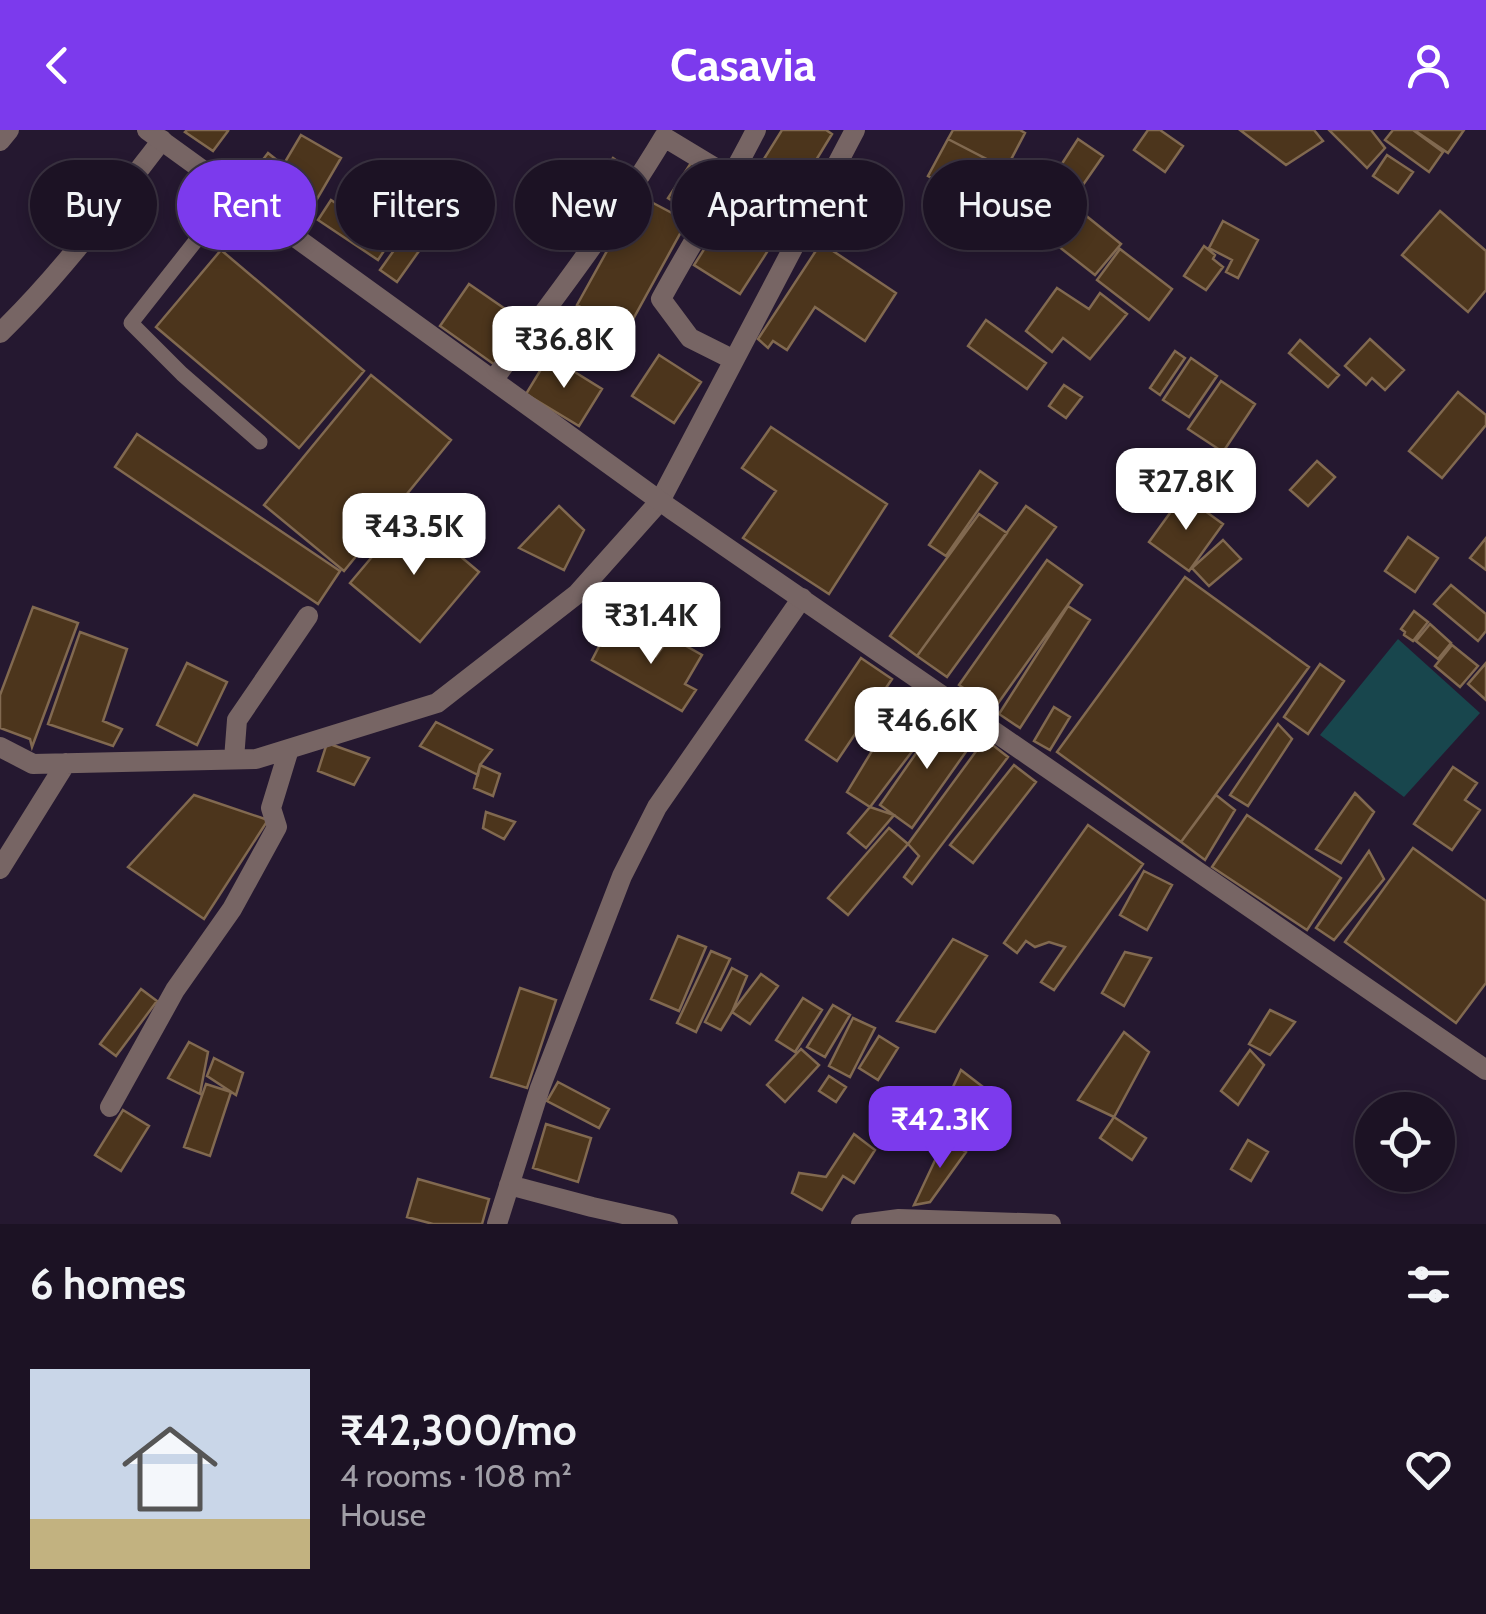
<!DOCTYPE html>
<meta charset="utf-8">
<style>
body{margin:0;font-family:Cabin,sans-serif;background:#251b2c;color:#f1f3f6;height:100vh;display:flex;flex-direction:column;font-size:38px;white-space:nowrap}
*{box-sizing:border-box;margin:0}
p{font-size:32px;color:#a09ea6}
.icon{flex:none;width:55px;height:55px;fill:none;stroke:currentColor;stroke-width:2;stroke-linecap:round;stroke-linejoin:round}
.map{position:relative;height:1094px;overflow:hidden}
.details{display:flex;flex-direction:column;background:#1c1224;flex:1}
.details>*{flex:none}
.guide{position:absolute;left:30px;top:30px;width:1428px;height:90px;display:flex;gap:20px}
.controls{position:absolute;left:1355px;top:962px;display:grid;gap:20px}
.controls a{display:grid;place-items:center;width:100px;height:100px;border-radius:50%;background:#1c1224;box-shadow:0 5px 15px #0003,0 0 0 2px #3a3241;font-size:50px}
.price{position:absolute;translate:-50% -85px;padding:0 22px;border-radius:20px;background:#fff;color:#222;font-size:32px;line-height:65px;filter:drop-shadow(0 2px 5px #0008)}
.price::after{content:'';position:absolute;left:50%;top:60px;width:30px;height:22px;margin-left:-15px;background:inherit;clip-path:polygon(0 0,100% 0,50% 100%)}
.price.active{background:#7c3aed;color:#fff}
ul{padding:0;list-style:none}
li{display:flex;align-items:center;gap:30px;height:250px;padding:0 30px}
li+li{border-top:2px solid #3a3241}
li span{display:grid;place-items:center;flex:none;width:280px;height:200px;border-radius:0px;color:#555}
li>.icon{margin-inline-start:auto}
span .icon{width:120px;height:120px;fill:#fffc;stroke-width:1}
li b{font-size:42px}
h2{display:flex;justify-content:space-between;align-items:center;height:120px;padding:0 30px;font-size:42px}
.pill{padding:0 35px;border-radius:45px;background:#1c1224;box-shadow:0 5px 15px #0003,0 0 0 2px #3a3241;font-size:35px;line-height:90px}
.pill.active{background:#7c3aed;color:#fff}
header{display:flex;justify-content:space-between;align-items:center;height:130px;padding:0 30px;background:#7c3aed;color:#fff;font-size:45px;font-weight:700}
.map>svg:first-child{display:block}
.water{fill:#18464d}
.building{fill:#4c351c;stroke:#816950;stroke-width:2.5}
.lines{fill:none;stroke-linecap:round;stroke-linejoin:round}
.service{stroke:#776564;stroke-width:15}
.minor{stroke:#776564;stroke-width:20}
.tertiary{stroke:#776564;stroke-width:20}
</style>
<header><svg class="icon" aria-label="back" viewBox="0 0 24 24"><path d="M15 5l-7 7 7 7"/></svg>Casavia<svg class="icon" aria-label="person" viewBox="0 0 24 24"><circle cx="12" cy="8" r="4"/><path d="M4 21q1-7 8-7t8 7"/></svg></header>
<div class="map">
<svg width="1486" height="1094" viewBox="0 0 1486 1094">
<rect width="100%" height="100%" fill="#251830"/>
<path class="water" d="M1398 509 1480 583 1404 667 1320 605Z"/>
<path class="building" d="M187 0H226L228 1 213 21 185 2Z
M782 0H826L832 4 785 81 746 58Z
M953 0H1020L1025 3 1006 39 948 9Z
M1148 0H1160L1183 16 1165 42 1134 20Z
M1240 0H1314L1323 11 1286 35Z
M1329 0H1371L1385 18 1367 38Z
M1393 0H1413L1443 22 1429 42 1385 10Z
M1414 0H1464L1448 23Z
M301 5 341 28 306 88 266 64Z
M948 9 1006 39 986 77 928 46Z
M1078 9 1103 26 1078 62 1054 46Z
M268 23 283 35 263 61 248 49Z
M1387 25 1413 42 1398 63 1373 46Z
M613 28 634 43 608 79 573 51 583 37 598 48Z
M691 33 710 45 687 80 668 68Z
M638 65 687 91 626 202 577 175Z
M331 70 391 110 378 130 318 90Z
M429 71 446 83 397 152 380 140Z
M732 76 778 105 740 164 694 135Z
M1079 80 1121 114 1095 145 1053 112Z
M1440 81 1486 121V160L1468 182 1402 125Z
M1223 91 1258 110 1238 148 1226 142 1232 130 1209 118Z
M821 113 896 163 865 211 815 177 787 220 773 211 768 218 758 209Z
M1204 116 1215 125 1213 129 1223 137 1206 160 1184 146Z
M1120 119 1172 159 1149 190 1097 150Z
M221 120 364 241 299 318 156 197Z
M469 154 524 192 495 235 440 196Z
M1057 158 1089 179 1100 163 1127 184 1090 229 1063 208 1052 222 1026 201Z
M986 190 1046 233 1027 259 968 216Z
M1370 209 1404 240 1385 260 1372 248 1366 255 1345 236Z
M1300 210 1339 245 1328 257 1289 223Z
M1175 221 1185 228 1160 265 1150 258Z
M659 225 701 252 674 293 632 266Z
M549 226 602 259 579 296 526 264Z
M1191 228 1217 246 1189 287 1163 270Z
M371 245 451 310 344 441 264 375Z
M1221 251 1255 274 1223 322 1188 299Z
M1064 255 1082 267 1066 288 1049 276Z
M1458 262 1486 285V295L1442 348 1409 321Z
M771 297 887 374 829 464 743 408 776 361 742 338Z
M137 304 340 441 318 474 115 337Z
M1317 331 1335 347 1308 376 1290 360Z
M980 341 997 353 946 426 929 415Z
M1183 365 1223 394 1189 441 1149 412Z
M559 376 584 400 564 440 519 418Z
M1026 376 1056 397 947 547 917 526Z
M409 383 479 442 420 512 350 453Z
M979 384 1007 403 917 526 890 506Z
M1408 407 1438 428 1415 462 1385 441Z
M1486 408V440L1470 428Z
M1223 410 1241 429 1209 456 1192 438Z
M1047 430 1082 455 994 579 959 555Z
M1185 447 1309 537 1181 712 1057 622Z
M1451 455 1486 484V501L1478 511 1434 474Z
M1068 476 1090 490 1020 598 999 584Z
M33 477 78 493 32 617 30 609 0 598V565Z
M1414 481 1428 492 1413 511 1404 505 1405 502 1401 499Z
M1430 494 1451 513 1438 529 1416 511Z
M609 497 656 526 670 507 702 525 685 554 696 560 682 581 592 530Z
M80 502 127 519 103 591 122 599 113 616 48 594Z
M1452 515 1478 536 1460 557 1435 536Z
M861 528 892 549 837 631 806 610Z
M187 533 227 552 197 615 157 595Z
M1486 533V570L1468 554Z
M1320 534 1344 551 1308 604 1284 587Z
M1054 577 1070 587 1050 620 1034 611Z
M895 583 926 603 870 677 847 662Z
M942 586 975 609 912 698 880 675Z
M436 592 492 620 480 635 478 645 420 616Z
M1278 594 1292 609 1248 676 1230 665Z
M985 609 1008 627 912 754 904 747 919 726 908 714Z
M327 613 369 628 354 655 318 641Z
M480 635 500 644 493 666 474 658Z
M1014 635 1036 652 973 733 950 715Z
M1453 637 1477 653 1465 670 1480 680 1452 720 1414 694Z
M1355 663 1374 682 1341 733 1316 719Z
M194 665 268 690 204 789 128 737Z
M1216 665 1235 680 1205 730 1181 712Z
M870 677 894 685 866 718 848 703Z
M486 682 515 692 504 709 483 698Z
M1247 685 1341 748 1307 800 1212 737Z
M1088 695 1143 734 1054 860 1041 852 1065 817 1049 812 1035 817 1026 811 1017 823 1004 813Z
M889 698 908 714 848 785 828 768Z
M1413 718 1486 771V853L1456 893 1345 812Z
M1369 721 1384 749 1334 810 1316 798Z
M1144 741 1172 755 1147 800 1120 785Z
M678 806 706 817 679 881 651 869Z
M953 809 987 826 935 902 897 891Z
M711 821 730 829 696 902 677 893Z
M1125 822 1151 828 1124 876 1102 863Z
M732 838 747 846 732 882 721 900 705 892Z
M761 844 778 856 750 894 732 882Z
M520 858 556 870 527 958 491 947Z
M141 859 157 871 116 926 100 914Z
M803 868 822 880 795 922 776 910Z
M833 875 850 885 825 927 807 917Z
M1270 880 1295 892 1270 925 1249 914Z
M853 888 875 898 850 947 829 936Z
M1124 902 1149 922 1114 987 1078 970Z
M879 906 898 918 878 950 859 938Z
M189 912 208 922 200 964 168 948Z
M801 919 819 935 785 972 767 955Z
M1250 920 1264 935 1238 975 1221 961Z
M214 928 243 943 236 965 207 946Z
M961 940 996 967 980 1009 935 995Z
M829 946 846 957 836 972 819 961Z
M558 952 609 979 599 998 547 971Z
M206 954 231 962 210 1026 184 1017Z
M123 980 149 996 121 1041 95 1025Z
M1114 987 1146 1008 1132 1030 1100 1008Z
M546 994 591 1008 578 1052 533 1038Z
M854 1004 875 1020 854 1053 843 1046 822 1080 792 1063 799 1043 826 1047Z
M945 1009 966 1022 930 1072 914 1075Z
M1248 1010 1268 1022 1251 1051 1231 1039Z
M418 1049 489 1069 482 1094H433L407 1087Z"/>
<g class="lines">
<path class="service" d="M237 65 198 108 131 193 182 244 260 312"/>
<path class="minor" d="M0 11 9 0
M0 203C60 145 111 76 162 10
M734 230 690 208 661 169C692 112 727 58 756 0
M493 250C553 171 613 92 664 7L732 48
M0 617 33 634 256 629 437 573 577 464 660 371 855 0
M234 629 237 590 308 486
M0 739 66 633
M110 977 175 860 232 779 277 697 271 678 289 619
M509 1055 592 1077 668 1094
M497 1094 540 958 622 746 657 677 802 468
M861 1094 899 1089 1051 1094"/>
<path class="tertiary" d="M147 0 671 379 1486 940"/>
</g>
</svg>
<div class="controls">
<a><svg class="icon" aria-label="locate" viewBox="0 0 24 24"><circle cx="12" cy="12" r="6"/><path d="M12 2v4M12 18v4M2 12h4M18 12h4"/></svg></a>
</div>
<b class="price" style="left:564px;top:261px">₹36.8K</b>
<b class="price" style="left:1186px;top:403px">₹27.8K</b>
<b class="price" style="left:414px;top:448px">₹43.5K</b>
<b class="price" style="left:651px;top:537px">₹31.4K</b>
<b class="price" style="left:927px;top:642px">₹46.6K</b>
<b class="price active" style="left:940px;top:1041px">₹42.3K</b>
<div class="guide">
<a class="pill">Buy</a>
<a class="pill active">Rent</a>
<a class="pill">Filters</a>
<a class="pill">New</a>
<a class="pill">Apartment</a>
<a class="pill">House</a>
</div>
</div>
<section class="details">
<h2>6 homes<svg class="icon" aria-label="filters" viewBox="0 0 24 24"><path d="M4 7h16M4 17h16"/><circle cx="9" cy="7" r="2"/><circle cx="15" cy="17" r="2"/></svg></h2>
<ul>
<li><span style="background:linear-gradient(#c9d6e8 75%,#c2b280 0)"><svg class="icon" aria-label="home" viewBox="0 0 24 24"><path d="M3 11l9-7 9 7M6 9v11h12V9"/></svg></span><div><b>₹42,300/mo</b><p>4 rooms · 108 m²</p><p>House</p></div><svg class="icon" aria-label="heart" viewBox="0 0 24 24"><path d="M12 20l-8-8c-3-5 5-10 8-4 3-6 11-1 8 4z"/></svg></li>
</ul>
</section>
